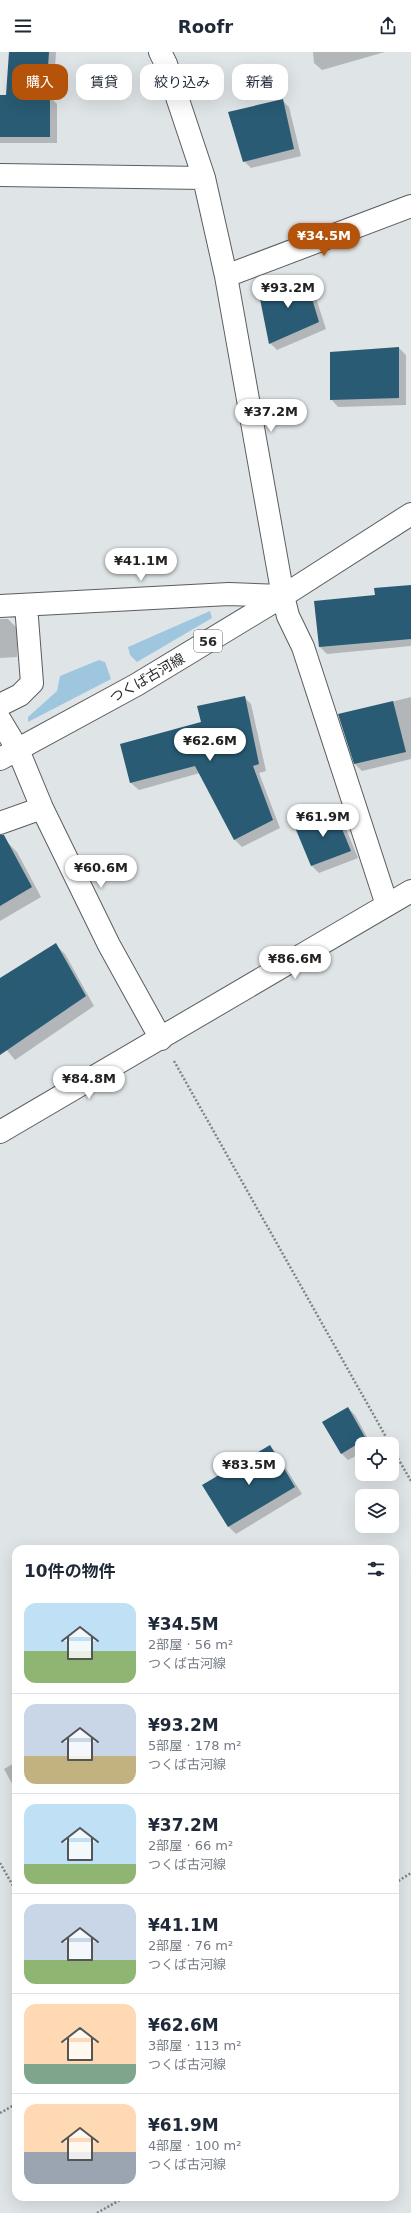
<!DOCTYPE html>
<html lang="ja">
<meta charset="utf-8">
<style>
body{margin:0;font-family:"DejaVu Sans","Noto Sans JP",sans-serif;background:#f2f2f3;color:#1f2937;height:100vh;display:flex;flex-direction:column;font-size:15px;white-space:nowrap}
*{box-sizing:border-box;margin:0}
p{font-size:13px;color:#747a83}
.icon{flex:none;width:22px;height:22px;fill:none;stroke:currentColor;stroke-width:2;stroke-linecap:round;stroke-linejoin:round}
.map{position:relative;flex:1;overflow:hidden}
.panel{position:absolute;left:12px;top:1493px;width:387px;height:656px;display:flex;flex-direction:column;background:#fff;border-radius:12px;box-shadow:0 4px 16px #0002}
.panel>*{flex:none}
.banner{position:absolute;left:12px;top:12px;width:387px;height:36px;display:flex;gap:8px}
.buttons{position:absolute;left:355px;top:1385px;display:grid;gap:8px}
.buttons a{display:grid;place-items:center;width:44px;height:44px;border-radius:8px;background:#fff;box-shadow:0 4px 16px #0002;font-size:20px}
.price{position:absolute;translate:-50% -34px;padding:0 9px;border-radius:14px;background:#fff;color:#222;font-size:13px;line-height:26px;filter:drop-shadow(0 1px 2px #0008)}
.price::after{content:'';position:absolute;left:50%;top:24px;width:12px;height:9px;margin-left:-6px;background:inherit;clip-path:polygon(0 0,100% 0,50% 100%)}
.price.active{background:#b45309;color:#fff}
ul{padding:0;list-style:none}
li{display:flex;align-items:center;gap:12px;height:100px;padding:0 12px}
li+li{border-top:1px solid #e0e1e3}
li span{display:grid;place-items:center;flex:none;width:112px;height:80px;border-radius:12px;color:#555}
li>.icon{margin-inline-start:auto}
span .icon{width:48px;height:48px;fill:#fffc;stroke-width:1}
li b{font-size:17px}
h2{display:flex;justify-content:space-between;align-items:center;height:48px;padding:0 12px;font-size:17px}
.pill{padding:0 14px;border-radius:12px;background:#fff;box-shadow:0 4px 16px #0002;font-size:14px;line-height:36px}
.pill.active{background:#b45309;color:#fff}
header{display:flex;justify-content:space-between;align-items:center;height:52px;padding:0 12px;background:#fff;font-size:18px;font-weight:700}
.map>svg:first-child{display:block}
.green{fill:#9ec7df}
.shadow{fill:#0003}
.building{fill:#295b74}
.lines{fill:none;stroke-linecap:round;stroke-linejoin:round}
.minor-casing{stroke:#5a5d60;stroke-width:24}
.major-casing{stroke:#5a5d60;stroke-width:24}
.path{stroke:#818486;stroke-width:2.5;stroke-dasharray:2 2;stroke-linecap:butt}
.minor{stroke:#fff;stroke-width:22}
.major{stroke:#fff;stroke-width:22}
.labels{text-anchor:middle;stroke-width:4;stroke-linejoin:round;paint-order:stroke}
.shield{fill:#fff;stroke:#696a6b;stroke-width:1}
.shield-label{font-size:13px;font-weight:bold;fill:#292a2b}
.street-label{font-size:14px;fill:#292a2b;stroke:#fff}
</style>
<header><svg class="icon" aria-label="menu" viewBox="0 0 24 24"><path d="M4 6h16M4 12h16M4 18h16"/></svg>Roofr<svg class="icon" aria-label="share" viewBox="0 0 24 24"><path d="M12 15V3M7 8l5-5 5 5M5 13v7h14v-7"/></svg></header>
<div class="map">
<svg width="411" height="2161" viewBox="0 0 411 2161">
<rect width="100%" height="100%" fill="#dfe4e6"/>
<path class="green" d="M210 559 212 566 137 610 130 603 128 595Z
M99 608 105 610 111 627 28 670V665L57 639 60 624Z"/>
<path class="shadow" d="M10 0H56L53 48 57 52V91H0V44H7Z
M313 0H385L322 18 314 11Z
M282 48 289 55 301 104 251 116 244 109Z
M304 224 311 231 326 277 277 298 270 291Z
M399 296 406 303V353L338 355 331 347Z
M411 534V594L327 602 320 595 315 550 376 544Z
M0 567H8L17 576V605L0 606Z
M244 645 251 652 266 719 259 721 280 776 242 795 235 788 200 721 139 738 131 731 121 692 202 671Z
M411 645V707L362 719 355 712 339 663Z
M334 758 341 765 358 806 319 821 312 814 296 773Z
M8 791 17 800 41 845 0 869V796Z
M56 893 65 902 94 954 15 1008 0 990V927Z
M348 1356 355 1363 371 1392H362V1401L348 1408 341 1401Z
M270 1394 277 1402 302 1442 236 1482 229 1475 204 1434Z
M16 1710V1739L4 1717Z"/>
<path class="building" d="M9 0H49L46 43 50 44V85H0V43H6Z
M283 47 294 97 243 110 228 60Z
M305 223 319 270 269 292 259 242Z
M399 295V346L330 348V300Z
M411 533V587L319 595 314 549 375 543 374 536Z
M245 644 259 712 253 714 273 768 234 788 195 714 130 731 120 692 201 670 197 654Z
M393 649 406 700 354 712 338 662Z
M334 757 351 799 311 814 294 773Z
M0 783H4L32 835 0 854Z
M56 891 86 944 0 1003V926Z
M348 1355 366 1387 341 1402 322 1370Z
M270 1393 295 1435 228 1475 202 1433Z"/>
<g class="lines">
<defs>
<path id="minor" d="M160 0 166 12 204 126
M0 123 204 126 226 224 283 544 288 564 303 595 387 853
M226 224 411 154
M0 554 229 542 283 544
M0 653 20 643 32 631 26 553
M0 668 18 698 42 756 109 893 161 987
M0 771 42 756
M0 1080 411 839"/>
<path id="major" d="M0 707 136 633 283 544 411 462"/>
</defs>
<use href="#minor" class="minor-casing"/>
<use href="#major" class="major-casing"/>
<path class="path" d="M174 1009 390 1392
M392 1396 411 1429
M0 1811 16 1839
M395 1831 411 1821
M0 2061 16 2052
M97 2161 125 2145"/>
<use href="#minor" class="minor"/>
<use href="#major" class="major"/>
</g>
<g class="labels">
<rect class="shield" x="194" y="578" width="28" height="22" rx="3"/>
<g class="shield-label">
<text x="208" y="594">56</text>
</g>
<g class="street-label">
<text transform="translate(147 626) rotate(-30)" y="5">つくば古河線</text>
</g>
</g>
</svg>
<div class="buttons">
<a><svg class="icon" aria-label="locate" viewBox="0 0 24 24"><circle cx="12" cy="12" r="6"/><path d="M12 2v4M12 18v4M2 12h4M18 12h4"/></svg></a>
<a><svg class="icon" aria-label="layers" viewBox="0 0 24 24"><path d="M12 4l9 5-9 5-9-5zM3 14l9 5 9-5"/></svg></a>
</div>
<b class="price active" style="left:324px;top:205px">¥34.5M</b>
<b class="price" style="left:288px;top:257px">¥93.2M</b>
<b class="price" style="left:271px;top:381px">¥37.2M</b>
<b class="price" style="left:141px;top:530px">¥41.1M</b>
<b class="price" style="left:210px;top:710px">¥62.6M</b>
<b class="price" style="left:323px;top:786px">¥61.9M</b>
<b class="price" style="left:101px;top:837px">¥60.6M</b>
<b class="price" style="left:295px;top:928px">¥86.6M</b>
<b class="price" style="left:89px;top:1048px">¥84.8M</b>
<b class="price" style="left:249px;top:1434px">¥83.5M</b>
<div class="banner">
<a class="pill active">購入</a>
<a class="pill">賃貸</a>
<a class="pill">絞り込み</a>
<a class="pill">新着</a>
</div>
<section class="panel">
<h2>10件の物件<svg class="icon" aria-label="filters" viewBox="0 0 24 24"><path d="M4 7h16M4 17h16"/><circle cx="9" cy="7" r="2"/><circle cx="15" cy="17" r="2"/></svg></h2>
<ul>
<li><span style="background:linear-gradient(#bfe0f5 60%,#8fb573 0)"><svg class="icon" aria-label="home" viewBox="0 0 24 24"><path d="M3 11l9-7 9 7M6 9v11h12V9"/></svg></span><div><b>¥34.5M</b><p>2部屋 · 56 m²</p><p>つくば古河線</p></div></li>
<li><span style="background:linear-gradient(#c9d6e8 65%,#c2b280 0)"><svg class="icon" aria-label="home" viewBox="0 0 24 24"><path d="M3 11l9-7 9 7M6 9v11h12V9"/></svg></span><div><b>¥93.2M</b><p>5部屋 · 178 m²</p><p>つくば古河線</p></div></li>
<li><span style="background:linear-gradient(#bfe0f5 75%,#8fb573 0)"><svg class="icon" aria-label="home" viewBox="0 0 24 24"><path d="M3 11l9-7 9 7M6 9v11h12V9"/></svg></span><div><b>¥37.2M</b><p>2部屋 · 66 m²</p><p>つくば古河線</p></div></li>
<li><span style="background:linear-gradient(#c9d6e8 70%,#8fb573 0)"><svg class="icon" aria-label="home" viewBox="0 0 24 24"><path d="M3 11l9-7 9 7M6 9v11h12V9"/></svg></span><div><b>¥41.1M</b><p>2部屋 · 76 m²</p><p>つくば古河線</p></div></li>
<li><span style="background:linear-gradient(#ffd9b3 75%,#7fa58c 0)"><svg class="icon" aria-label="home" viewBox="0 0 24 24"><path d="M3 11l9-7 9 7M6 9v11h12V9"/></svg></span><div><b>¥62.6M</b><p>3部屋 · 113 m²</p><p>つくば古河線</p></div></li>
<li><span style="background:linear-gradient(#ffd9b3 60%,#9aa5b1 0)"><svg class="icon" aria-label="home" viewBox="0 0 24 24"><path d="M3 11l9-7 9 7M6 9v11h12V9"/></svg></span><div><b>¥61.9M</b><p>4部屋 · 100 m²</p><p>つくば古河線</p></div></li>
</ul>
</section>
</div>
